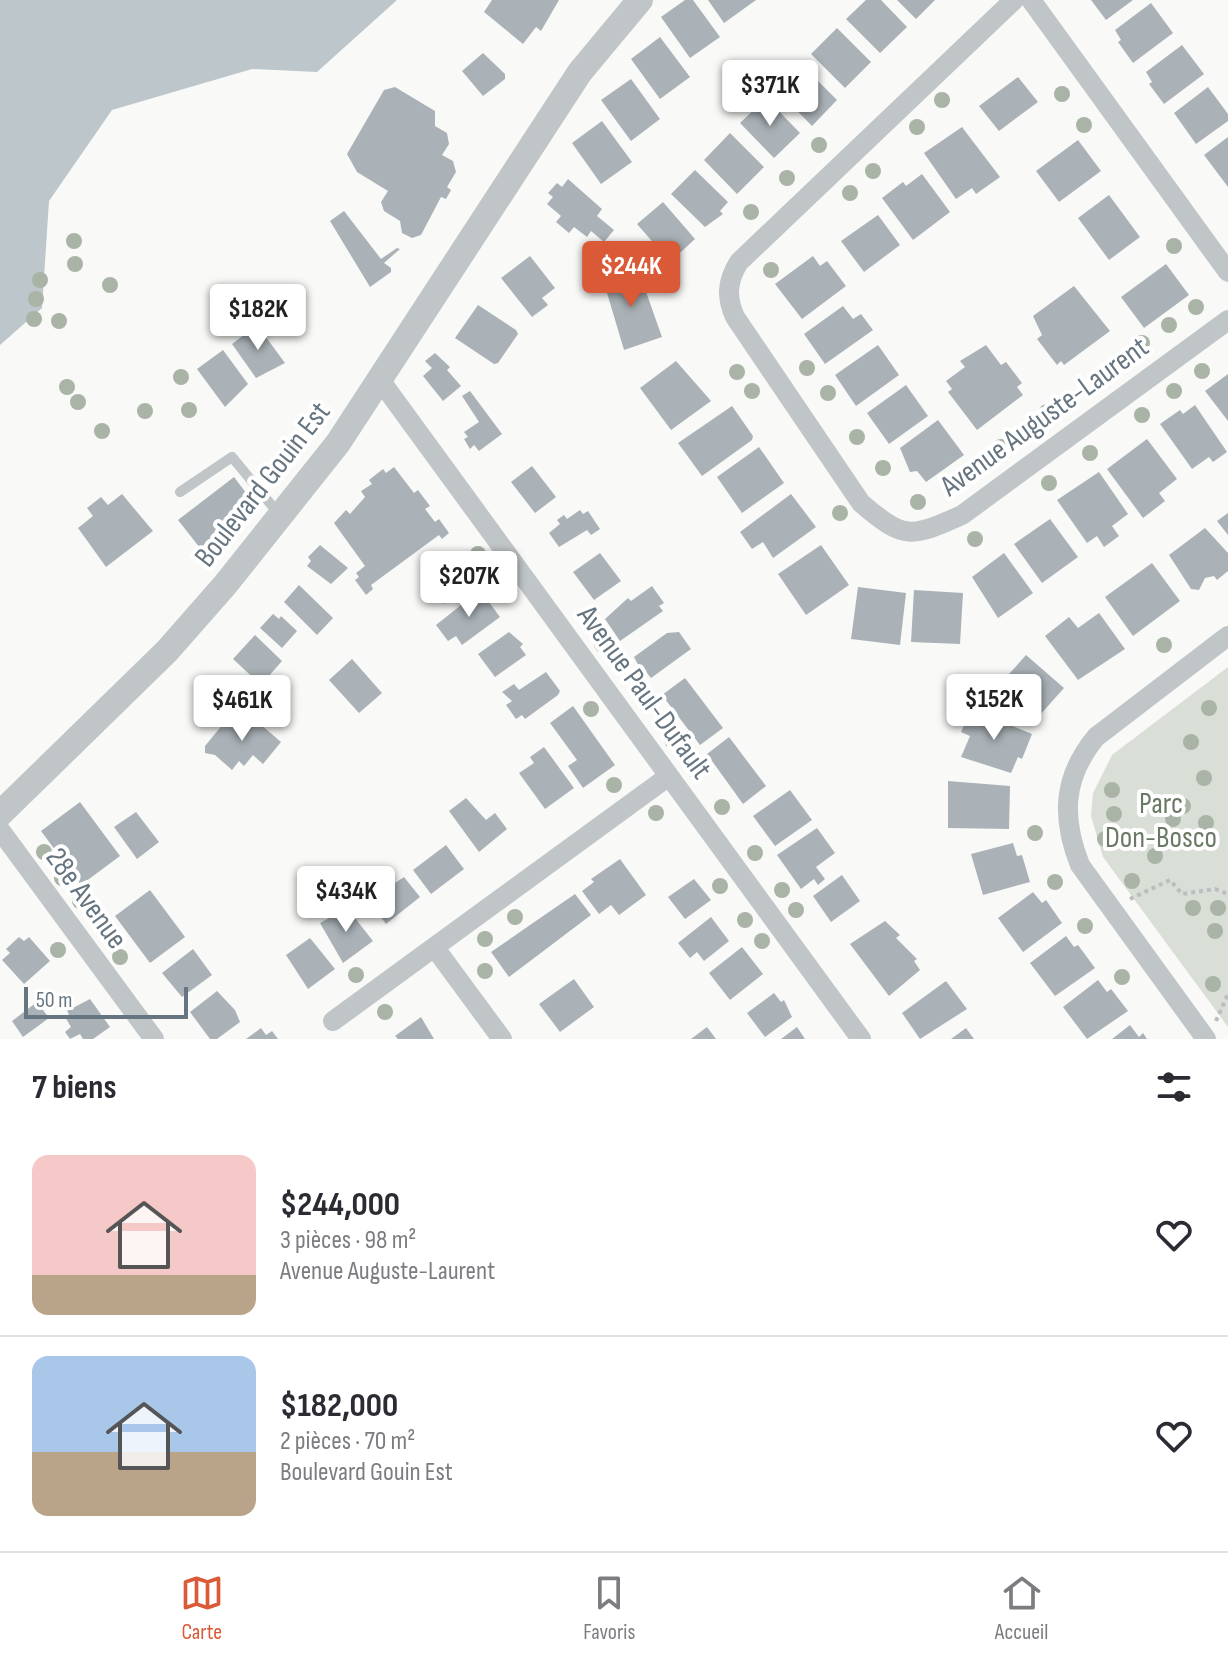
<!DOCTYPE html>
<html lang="fr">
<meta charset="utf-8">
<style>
body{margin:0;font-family:"Sofia Sans Condensed",sans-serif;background:#f7f7f7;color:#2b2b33;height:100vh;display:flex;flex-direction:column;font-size:30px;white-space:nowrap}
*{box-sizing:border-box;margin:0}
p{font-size:26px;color:#7c7c81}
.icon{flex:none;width:44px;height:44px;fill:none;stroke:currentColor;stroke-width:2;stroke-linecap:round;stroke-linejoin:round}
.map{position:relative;height:1039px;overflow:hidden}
.drawer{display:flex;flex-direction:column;background:#fff;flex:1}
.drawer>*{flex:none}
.scale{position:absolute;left:24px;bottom:20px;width:164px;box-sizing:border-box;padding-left:8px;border:4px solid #667580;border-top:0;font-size:22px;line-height:28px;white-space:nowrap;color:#667580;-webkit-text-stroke:6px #fff;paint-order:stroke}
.price{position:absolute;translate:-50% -68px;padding:0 18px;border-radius:8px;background:#fff;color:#222;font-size:26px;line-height:52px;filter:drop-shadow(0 2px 4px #0008)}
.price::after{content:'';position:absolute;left:50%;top:48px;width:24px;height:18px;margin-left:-12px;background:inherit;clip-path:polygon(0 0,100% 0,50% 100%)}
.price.current{background:#da5936;color:#fff}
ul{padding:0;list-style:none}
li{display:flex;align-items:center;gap:24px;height:200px;padding:0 32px}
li+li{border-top:2px solid #e1e1e2}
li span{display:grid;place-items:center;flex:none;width:224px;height:160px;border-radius:16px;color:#555}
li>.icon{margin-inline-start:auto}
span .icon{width:96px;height:96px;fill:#fffc;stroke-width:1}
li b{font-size:34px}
h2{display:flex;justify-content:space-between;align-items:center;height:96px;padding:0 32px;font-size:34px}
.menu{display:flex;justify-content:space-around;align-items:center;height:112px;border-top:2px solid #e1e1e2;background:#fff;font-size:22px;color:#7c7c81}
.menu a{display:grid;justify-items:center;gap:4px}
.menu .current{color:#da5936}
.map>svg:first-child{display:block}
.green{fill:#d9ded6}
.water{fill:#bcc6cb}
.building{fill:#aab2b7}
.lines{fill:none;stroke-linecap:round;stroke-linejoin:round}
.path{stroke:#bbbec0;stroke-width:4;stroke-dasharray:4 4;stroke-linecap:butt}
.service{stroke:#c0c5c8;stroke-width:10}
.minor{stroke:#c0c5c8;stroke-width:20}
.tertiary{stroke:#c0c5c8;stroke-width:26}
.tree{fill:#a9b3a6}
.labels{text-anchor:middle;stroke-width:8;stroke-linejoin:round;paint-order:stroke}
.street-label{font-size:30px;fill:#667580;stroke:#fff}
.park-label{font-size:30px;fill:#687964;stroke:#fff}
</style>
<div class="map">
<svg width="1228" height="1039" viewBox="0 0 1228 1039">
<rect width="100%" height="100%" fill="#f9f9f7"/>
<path class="green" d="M1228 667V1027L1103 857 1091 816 1093 793 1112 755Z"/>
<path class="water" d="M0 0H397L317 72 252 69 112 110 49 201 42 308 0 345Z"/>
<path class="building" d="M492 0H559L541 31 536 27 523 44 484 12Z
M685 0H693L720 37 690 58 661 17Z
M708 0H756L724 23Z
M866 0H881L907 27 880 53 846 19Z
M897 0H935L916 19Z
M1091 0H1133L1106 20Z
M1151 3 1173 33 1133 63 1118 42 1121 40 1115 30Z
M837 28 871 62 845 88 811 54Z
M660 37 690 77 660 99 631 59Z
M1182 45 1204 74 1164 104 1149 84 1152 82 1146 72Z
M483 53 505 74V79L483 96 462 71Z
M801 64 837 100 812 126 776 89Z
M1018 77 1038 102 999 131 979 106Z
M631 79 660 119 631 141 601 100Z
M395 87 435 111V126L447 133 449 144 442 155 453 161 456 172 447 187 451 190 446 199 441 197 421 235 412 238 402 233 400 221 384 211 381 202 388 191 357 172 347 154 384 90Z
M1208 87 1228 114V121L1196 144 1174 113Z
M766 98 800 133 774 158 740 123Z
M602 121 632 162 601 184 572 143Z
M962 127 1000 177 976 194 972 188 956 199 924 153Z
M730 133 764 167 737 194 704 160Z
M1228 137V187L1204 155Z
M1078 140 1101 171 1059 202 1036 171Z
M695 170 728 202 720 211 723 214 705 227 671 194Z
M922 174 950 212 913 240 882 198 903 182 906 186Z
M568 179 602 209 597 216 614 230 604 242 591 231 587 237 574 227 569 233 556 222 561 216 547 204 553 197 548 193 557 183 562 187Z
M1109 195 1140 237 1109 260 1078 218Z
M663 202 695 239 670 262 637 224Z
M344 211 381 259 397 248 400 249 384 263 391 268V272L370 287 330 221Z
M878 215 900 245 864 272 841 241Z
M530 256 555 288 542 298 548 305 532 317 501 278Z
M813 256 820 266 827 261 846 286 802 319 775 284Z
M1166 264 1189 295 1144 328 1121 297Z
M632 266 641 291 645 289 662 337 624 350 602 276Z
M1074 286 1110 331 1064 365 1061 361 1057 365 1037 339 1042 335 1033 316Z
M478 305 516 330 518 334 498 363 494 364 455 338Z
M843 306 853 319 861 314 873 330 825 364 804 334Z
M257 325 285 363 256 378 232 344Z
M878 345 899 375 856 406 835 375Z
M986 345 1001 365 1006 362 1022 383 1017 387 1023 395 977 430 948 392 952 389 946 381 965 367 960 361Z
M223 350 248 384 225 407 197 369Z
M435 353 450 367 447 370 461 386 443 401 423 376 432 368 425 361Z
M676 361 711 401 671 430 640 388Z
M1228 374V421L1205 391Z
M906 385 928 416 889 444 867 413Z
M470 391 502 434 479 451 474 445 470 449 464 439 468 437 464 432 479 422 462 396Z
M1195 405 1227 452 1213 462 1209 457 1192 469 1160 424 1180 410 1183 414Z
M732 406 753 436 752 440 702 476 678 443Z
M938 420 964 455 926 482 917 471 910 472 900 448Z
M1147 439 1177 479 1159 493 1165 501 1143 518 1107 469Z
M759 447 784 483 742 513 717 477Z
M532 466 556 497 535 513 511 482Z
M394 467 414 493 418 490 430 506 425 509 435 522 439 519 449 533 442 539 439 535 371 585 373 589 366 595 355 580 359 577 356 573 365 566 334 523 346 510 350 514 365 497 361 491 372 484 369 480 383 469 386 473Z
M1099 472 1128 514 1112 526 1119 536 1104 547 1097 536 1087 543 1057 500Z
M234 477 256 506 200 548 178 520Z
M122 494 153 531 106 567 78 528 93 516 87 508 101 497 108 505Z
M791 494 816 527 773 558 763 542 752 549 740 532Z
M580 510 583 514 588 511 600 529 591 535 587 530 559 547 549 533 560 524 557 520 564 515 567 519Z
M1228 513V535L1217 521Z
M1050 519 1078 557 1042 583 1014 544Z
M1205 528 1228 553V571L1217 580 1214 576 1205 578 1199 590 1191 589 1169 555Z
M320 545 348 568 331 584 307 566 311 561 308 557Z
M821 545 849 585 806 615 778 574Z
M457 551 478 580 444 604 423 576Z
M600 553 621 581 594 600 573 572Z
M1004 553 1033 593 998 618 972 577Z
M1152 563 1180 601 1133 636 1105 597Z
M299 585 333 618 317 635 284 602Z
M652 586 664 603 659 606 663 611 620 641 605 619 628 598 631 601Z
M858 587 906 593 900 645 851 639Z
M480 590 500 617 462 645 456 636 448 641 436 625Z
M914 590 963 593 960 644 911 642Z
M1099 613 1125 649 1078 680 1045 636 1069 617 1078 628Z
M273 614 279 619 281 616 297 631 282 648 260 628Z
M509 632 523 644 520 647 526 655 495 677 478 654Z
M679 632 691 649 651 678 646 672 643 674 634 657 667 633Z
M255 635 282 661 261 685 233 659Z
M1026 655 1064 688 1039 716 1001 683Z
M352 659 382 693 359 713 329 680Z
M546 672 560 691 558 695 525 719 522 715 516 719 506 705 512 701 502 692 514 684 519 690Z
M685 678 723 728 700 745 662 695Z
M573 706 615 765 583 788 568 766 577 760 550 723Z
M971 709 1032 734 1022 759 1018 757 1011 773 961 757 970 736 961 732Z
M252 717 281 742 263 764 253 755 244 766 239 761 232 770 215 755 205 753V746L228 718H234L244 727Z
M729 737 766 786 743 804 707 754Z
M544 747 574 788 545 809 519 773 534 763 530 757Z
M948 781 1010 786 1009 829 948 828Z
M790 790 812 820 775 846 753 816Z
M466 798 486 820 495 813 507 829 479 852 449 811Z
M80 802 120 856 81 885 41 831Z
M136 812 159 842 137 859 114 827Z
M817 828 835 853 816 867 825 879 818 885 814 879 801 889 777 855Z
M1013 843 1017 856 1022 855 1030 882 983 895 971 854Z
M446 845 464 869 431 894 413 870Z
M620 859 646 895 619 915 611 905 599 914 582 891 594 882 591 879Z
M385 870 395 883 404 877 420 897 386 924 373 906 368 909 356 893Z
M842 875 860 901 831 922 813 896Z
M694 879 711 900 685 919 668 897Z
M150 890 185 937 150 963 115 916Z
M1033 892 1042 903 1046 900 1062 923 1023 952 998 918Z
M575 894 591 915 509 977 491 952Z
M347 908 373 941 343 963 320 923Z
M711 917 729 941 704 961 697 952 690 958 678 943Z
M885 921 900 935 896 938 917 959 914 961 920 970 889 996 850 944Z
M1066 936 1074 947 1078 945 1095 968 1055 996 1030 963Z
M19 937 24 941 29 937 50 961 24 984 2 960 10 953 6 949Z
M310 938 335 969 308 989 286 955Z
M742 947 763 974 730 1000 709 973Z
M193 949 212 975 182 997 162 973Z
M574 979 594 1007 560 1032 539 1004Z
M1098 980 1107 992 1111 989 1128 1011 1087 1039 1063 1007Z
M946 981 967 1009 920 1039 902 1013Z
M217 991 235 1010 240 1022 217 1039H210L190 1012Z
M774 993 781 1002 784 1000 792 1017 765 1037 747 1013Z
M90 999 110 1027 93 1039H83L80 1034 70 1039 65 1032 71 1027 65 1017 69 1014 67 1011Z
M37 1002 49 1018 23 1037 12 1021Z
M421 1017 434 1039H398L395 1036Z
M1130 1025 1139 1037 1143 1033 1147 1039H1112Z
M707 1027 716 1039H691Z
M797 1027 805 1039H781Z
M261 1028 266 1035 272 1031 278 1039H246Z
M966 1028 974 1039H951Z"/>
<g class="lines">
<path class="path" d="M1130 899 1170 880 1182 894 1215 889 1228 894
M1216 1021 1228 994"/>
<path class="service" d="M180 492 232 457 278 513"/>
<path class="minor" d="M1014 0 739 262C727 281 726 297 735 317L861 503C904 540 911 538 962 515L1228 320
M1031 0 1228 272
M380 380 861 1039
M0 830 154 1039
M435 948 502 1039
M333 1021 669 776
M1206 1039 1080 865C1061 817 1063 777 1096 737L1228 636"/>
<path class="tertiary" d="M0 814 167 651 225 585 338 443 580 72 640 0"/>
</g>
<g class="tree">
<circle cx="1062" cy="94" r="8"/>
<circle cx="942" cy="100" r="8"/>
<circle cx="1084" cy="125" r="8"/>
<circle cx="917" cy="127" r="8"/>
<circle cx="819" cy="145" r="8"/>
<circle cx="873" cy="171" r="8"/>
<circle cx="787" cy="178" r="8"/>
<circle cx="850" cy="193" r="8"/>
<circle cx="751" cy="212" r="8"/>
<circle cx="74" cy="241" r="8"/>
<circle cx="1174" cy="246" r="8"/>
<circle cx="75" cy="264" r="8"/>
<circle cx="771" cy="270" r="8"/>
<circle cx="40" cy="280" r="8"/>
<circle cx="110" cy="285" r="8"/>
<circle cx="36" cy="299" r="8"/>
<circle cx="1196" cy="307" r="8"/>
<circle cx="34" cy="319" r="8"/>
<circle cx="59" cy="321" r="8"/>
<circle cx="1169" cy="325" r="8"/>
<circle cx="1142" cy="343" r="8"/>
<circle cx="807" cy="368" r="8"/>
<circle cx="1202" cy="371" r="8"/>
<circle cx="737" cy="372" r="8"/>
<circle cx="181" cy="377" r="8"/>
<circle cx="67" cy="387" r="8"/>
<circle cx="752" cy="391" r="8"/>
<circle cx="1174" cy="391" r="8"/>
<circle cx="828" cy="393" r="8"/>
<circle cx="78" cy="402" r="8"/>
<circle cx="189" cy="410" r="8"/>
<circle cx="145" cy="411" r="8"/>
<circle cx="1047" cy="412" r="8"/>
<circle cx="1142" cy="415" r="8"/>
<circle cx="102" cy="431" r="8"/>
<circle cx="857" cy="437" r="8"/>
<circle cx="1001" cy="447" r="8"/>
<circle cx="1090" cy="453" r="8"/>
<circle cx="883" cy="468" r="8"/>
<circle cx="1049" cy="483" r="8"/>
<circle cx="918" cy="502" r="8"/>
<circle cx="840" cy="513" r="8"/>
<circle cx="975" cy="539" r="8"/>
<circle cx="478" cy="554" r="8"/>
<circle cx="602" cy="644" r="8"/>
<circle cx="1164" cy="645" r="8"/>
<circle cx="1209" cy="708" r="8"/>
<circle cx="591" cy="709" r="8"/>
<circle cx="672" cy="740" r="8"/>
<circle cx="1191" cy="742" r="8"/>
<circle cx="696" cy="771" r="8"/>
<circle cx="1204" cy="778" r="8"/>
<circle cx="614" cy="785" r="8"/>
<circle cx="1112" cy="790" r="8"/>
<circle cx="1183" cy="806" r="8"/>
<circle cx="722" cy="807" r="8"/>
<circle cx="656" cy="813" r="8"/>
<circle cx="1114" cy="814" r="8"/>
<circle cx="1173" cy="819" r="8"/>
<circle cx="1206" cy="823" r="8"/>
<circle cx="1035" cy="833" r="8"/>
<circle cx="1105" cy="839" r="8"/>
<circle cx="44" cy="852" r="8"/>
<circle cx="755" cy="853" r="8"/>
<circle cx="1155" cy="856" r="8"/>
<circle cx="62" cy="878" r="8"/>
<circle cx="1132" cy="881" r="8"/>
<circle cx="1055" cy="882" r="8"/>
<circle cx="720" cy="886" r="8"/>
<circle cx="782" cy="890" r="8"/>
<circle cx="80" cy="901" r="8"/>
<circle cx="1193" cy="908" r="8"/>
<circle cx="1218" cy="908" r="8"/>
<circle cx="796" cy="910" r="8"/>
<circle cx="515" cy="917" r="8"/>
<circle cx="745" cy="920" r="8"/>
<circle cx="1085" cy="926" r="8"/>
<circle cx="1215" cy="931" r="8"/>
<circle cx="485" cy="939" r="8"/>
<circle cx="762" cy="941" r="8"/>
<circle cx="58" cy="950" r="8"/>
<circle cx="120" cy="957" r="8"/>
<circle cx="485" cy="971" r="8"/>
<circle cx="356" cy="975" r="8"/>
<circle cx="1122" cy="977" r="8"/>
<circle cx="1213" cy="984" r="8"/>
<circle cx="385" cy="1012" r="8"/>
</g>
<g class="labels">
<g class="street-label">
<text transform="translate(1044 416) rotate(-36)" y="10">Avenue Auguste-Laurent</text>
<text transform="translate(262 484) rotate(-52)" y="10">Boulevard Gouin Est</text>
<text transform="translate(645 692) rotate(54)" y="10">Avenue Paul-Dufault</text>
<text transform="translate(87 898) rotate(54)" y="10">28e Avenue</text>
</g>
<g class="park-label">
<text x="1161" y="813">Parc<tspan x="1161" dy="34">Don-Bosco</tspan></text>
</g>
</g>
</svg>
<div class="scale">50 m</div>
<b class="price" style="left:770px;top:128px">$371K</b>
<b class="price current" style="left:631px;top:309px">$244K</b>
<b class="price" style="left:258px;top:352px">$182K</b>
<b class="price" style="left:469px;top:619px">$207K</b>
<b class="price" style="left:994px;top:742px">$152K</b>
<b class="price" style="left:242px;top:743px">$461K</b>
<b class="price" style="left:346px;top:934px">$434K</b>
</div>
<section class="drawer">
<h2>7 biens<svg class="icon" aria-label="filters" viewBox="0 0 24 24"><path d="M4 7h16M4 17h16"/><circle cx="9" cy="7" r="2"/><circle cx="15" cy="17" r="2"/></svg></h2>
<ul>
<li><span style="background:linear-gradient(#f6c9c9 75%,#b9a48a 0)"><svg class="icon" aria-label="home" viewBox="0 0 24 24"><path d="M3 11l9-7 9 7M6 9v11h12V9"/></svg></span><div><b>$244,000</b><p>3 pièces · 98 m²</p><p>Avenue Auguste-Laurent</p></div><svg class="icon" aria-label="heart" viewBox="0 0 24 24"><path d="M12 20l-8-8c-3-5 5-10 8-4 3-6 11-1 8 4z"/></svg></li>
<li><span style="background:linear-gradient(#a9c7e8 60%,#b9a48a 0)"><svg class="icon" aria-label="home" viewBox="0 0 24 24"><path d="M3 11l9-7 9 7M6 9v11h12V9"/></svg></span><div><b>$182,000</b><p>2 pièces · 70 m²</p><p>Boulevard Gouin Est</p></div><svg class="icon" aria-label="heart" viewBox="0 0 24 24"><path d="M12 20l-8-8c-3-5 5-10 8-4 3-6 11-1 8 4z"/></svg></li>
</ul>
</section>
<nav class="menu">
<a class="current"><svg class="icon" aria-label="map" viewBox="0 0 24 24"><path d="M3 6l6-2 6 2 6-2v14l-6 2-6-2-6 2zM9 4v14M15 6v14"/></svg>Carte</a>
<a><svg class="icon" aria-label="saved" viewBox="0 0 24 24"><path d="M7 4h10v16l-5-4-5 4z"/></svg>Favoris</a>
<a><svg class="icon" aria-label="home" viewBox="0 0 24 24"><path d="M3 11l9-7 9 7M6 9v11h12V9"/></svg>Accueil</a>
</nav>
